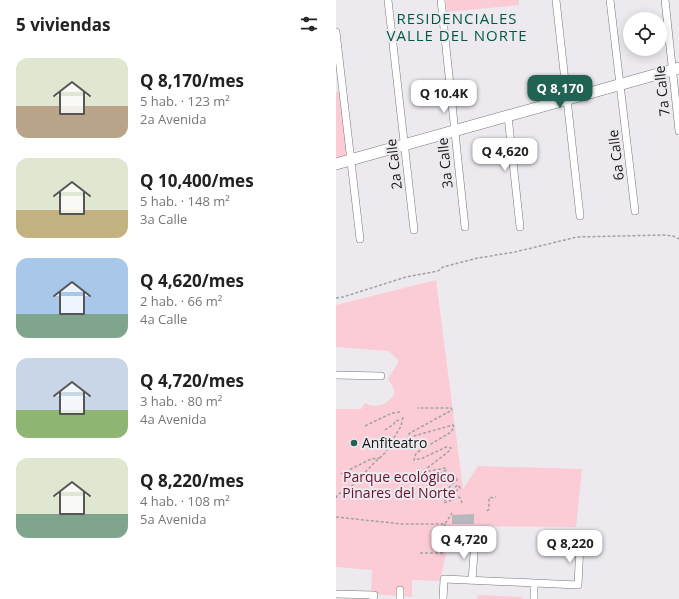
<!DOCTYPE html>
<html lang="es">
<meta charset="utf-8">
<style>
body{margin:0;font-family:"Open Sans",sans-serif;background:#f6f6f6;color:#222;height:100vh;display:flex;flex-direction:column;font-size:15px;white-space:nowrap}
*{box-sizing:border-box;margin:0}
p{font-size:13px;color:#767676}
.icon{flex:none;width:22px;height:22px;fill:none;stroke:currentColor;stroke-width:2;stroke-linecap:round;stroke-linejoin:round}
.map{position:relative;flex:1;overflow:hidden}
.sheet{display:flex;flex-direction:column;background:#fff;width:336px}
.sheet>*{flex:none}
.controls{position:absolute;left:287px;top:12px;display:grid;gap:8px}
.controls a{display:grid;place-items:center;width:44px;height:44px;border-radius:50%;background:#fff;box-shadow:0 2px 10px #0003;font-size:20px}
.price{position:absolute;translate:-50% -34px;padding:0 9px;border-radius:8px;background:#fff;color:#222;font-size:13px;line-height:26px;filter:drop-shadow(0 1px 2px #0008)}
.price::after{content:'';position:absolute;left:50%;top:24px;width:12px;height:9px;margin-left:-6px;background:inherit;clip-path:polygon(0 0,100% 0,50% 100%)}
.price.on{background:#216352;color:#fff}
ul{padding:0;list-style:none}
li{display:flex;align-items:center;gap:12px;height:100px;padding:0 16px}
li span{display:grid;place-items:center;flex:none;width:112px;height:80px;border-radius:12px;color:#555}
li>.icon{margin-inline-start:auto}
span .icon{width:48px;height:48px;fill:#fffc;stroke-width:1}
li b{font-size:17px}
h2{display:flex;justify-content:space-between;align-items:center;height:48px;padding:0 16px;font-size:17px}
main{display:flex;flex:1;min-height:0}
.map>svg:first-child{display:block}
.green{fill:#fbccd5}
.building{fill:#b7b8bd}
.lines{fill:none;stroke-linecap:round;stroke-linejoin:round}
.street-casing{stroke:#78757a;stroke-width:8}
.secondary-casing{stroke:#78757a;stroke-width:12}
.path{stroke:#a2a1a5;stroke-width:1.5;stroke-dasharray:3 2;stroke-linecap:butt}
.street{stroke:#fff;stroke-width:7}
.secondary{stroke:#fff;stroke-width:11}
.poi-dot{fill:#216352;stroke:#eceaef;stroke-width:1.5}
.labels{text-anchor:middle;stroke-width:4;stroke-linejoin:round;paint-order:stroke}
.street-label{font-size:14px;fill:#181719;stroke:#eceaef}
.poi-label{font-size:14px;fill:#181719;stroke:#eceaef;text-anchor:start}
.park-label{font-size:14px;fill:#66122f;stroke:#eceaef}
.neighbourhood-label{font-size:15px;letter-spacing:1px;fill:#005947;stroke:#eceaef}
</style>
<main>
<section class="sheet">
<h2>5 viviendas<svg class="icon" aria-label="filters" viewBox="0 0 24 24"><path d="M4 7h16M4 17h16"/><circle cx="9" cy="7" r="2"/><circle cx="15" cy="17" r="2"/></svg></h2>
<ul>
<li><span style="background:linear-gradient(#dfe7d0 60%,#b9a48a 0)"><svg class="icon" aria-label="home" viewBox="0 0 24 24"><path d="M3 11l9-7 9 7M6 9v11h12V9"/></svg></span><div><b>Q 8,170/mes</b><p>5 hab. · 123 m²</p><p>2a Avenida</p></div></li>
<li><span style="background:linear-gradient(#dfe7d0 65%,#c2b280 0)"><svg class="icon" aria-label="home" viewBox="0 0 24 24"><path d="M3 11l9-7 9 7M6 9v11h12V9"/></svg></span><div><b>Q 10,400/mes</b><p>5 hab. · 148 m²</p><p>3a Calle</p></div></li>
<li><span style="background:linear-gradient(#a9c7e8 70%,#7fa58c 0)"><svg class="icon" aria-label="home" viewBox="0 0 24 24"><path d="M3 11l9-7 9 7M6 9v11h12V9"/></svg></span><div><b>Q 4,620/mes</b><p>2 hab. · 66 m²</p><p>4a Calle</p></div></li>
<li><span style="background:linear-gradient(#c9d6e8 65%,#8fb573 0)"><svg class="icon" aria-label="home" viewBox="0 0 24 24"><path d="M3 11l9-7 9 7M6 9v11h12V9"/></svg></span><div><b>Q 4,720/mes</b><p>3 hab. · 80 m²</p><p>4a Avenida</p></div></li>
<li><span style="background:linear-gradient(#dfe7d0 70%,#7fa58c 0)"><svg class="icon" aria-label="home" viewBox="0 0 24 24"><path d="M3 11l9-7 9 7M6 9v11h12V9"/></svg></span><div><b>Q 8,220/mes</b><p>4 hab. · 108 m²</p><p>5a Avenida</p></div></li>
</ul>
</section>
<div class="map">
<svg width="343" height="599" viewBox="0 0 343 599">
<rect width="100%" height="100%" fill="#eceaef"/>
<path class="green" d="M110 0H183V5L111 12Z
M0 92H4L12 155 0 158Z
M100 280 127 489 142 466 246 469 240 527 113 526 112 545 104 581 76 580V597L35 594 36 570 0 567V409H25L29 403C40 409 50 405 58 395V389L52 379 63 361 53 351 0 347V305Z
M142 595 187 597 186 599H141Z"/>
<path class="building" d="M138 514V524H116V515Z"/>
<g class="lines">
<defs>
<path id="street" d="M52 0 78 230
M105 0 129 227
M220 0 244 216
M274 0 299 211
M329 0 343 131
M0 32 24 239
M172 116 184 227
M0 375 45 376
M136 580 139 540
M0 594 38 595 37 599
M64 599V590
M107 599 108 579 242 585 244 544
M198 599V583"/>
<path id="secondary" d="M0 164 343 68"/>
</defs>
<use href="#street" class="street-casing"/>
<use href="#secondary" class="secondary-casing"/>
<path class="path" d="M0 298 7 297 70 277 102 271 107 267 142 258 179 252 241 237 328 235 337 236 343 239
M29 426 56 413 65 412
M49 430 58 424 59 421 65 420
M87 472 110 468V470L96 478V480L121 477V480L107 493 109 494 122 485 124 488 109 500 108 503 123 497 124 498 126 503
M5 474 35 459 44 458
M65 482 86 472 112 452 115 448 110 447 87 458 78 460 80 453 115 432 118 427 117 425 74 437 72 435 74 433 116 410 115 408H81
M0 498 2 494 12 490 39 462 49 453 65 426 67 417
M151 511 153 509V498L160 497
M0 517 66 524H109L116 513
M84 553H107L109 524"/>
<use href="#street" class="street"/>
<use href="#secondary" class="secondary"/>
</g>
<circle class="poi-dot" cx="18" cy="443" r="4"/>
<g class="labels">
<g class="street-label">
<text transform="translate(326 91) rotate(-96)" y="5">7a Calle</text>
<text transform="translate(280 155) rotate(-97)" y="5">6a Calle</text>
<text transform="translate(109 163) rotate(-96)" y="5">3a Calle</text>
<text transform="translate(58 164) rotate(-97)" y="5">2a Calle</text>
</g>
<g class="poi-label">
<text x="26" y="448">Anfiteatro</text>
</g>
<g class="park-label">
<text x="63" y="482">Parque ecológico<tspan x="63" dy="16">Pinares del Norte</tspan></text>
</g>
<g class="neighbourhood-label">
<text x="121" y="24">RESIDENCIALES<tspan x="121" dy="17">VALLE DEL NORTE</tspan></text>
</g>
</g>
</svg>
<div class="controls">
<a><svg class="icon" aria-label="locate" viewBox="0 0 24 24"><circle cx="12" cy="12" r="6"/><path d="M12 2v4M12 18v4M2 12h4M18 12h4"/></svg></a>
</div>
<b class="price on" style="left:224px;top:109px">Q 8,170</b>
<b class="price" style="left:108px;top:114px">Q 10.4K</b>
<b class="price" style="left:169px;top:172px">Q 4,620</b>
<b class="price" style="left:128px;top:560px">Q 4,720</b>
<b class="price" style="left:234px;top:564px">Q 8,220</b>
</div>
</main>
